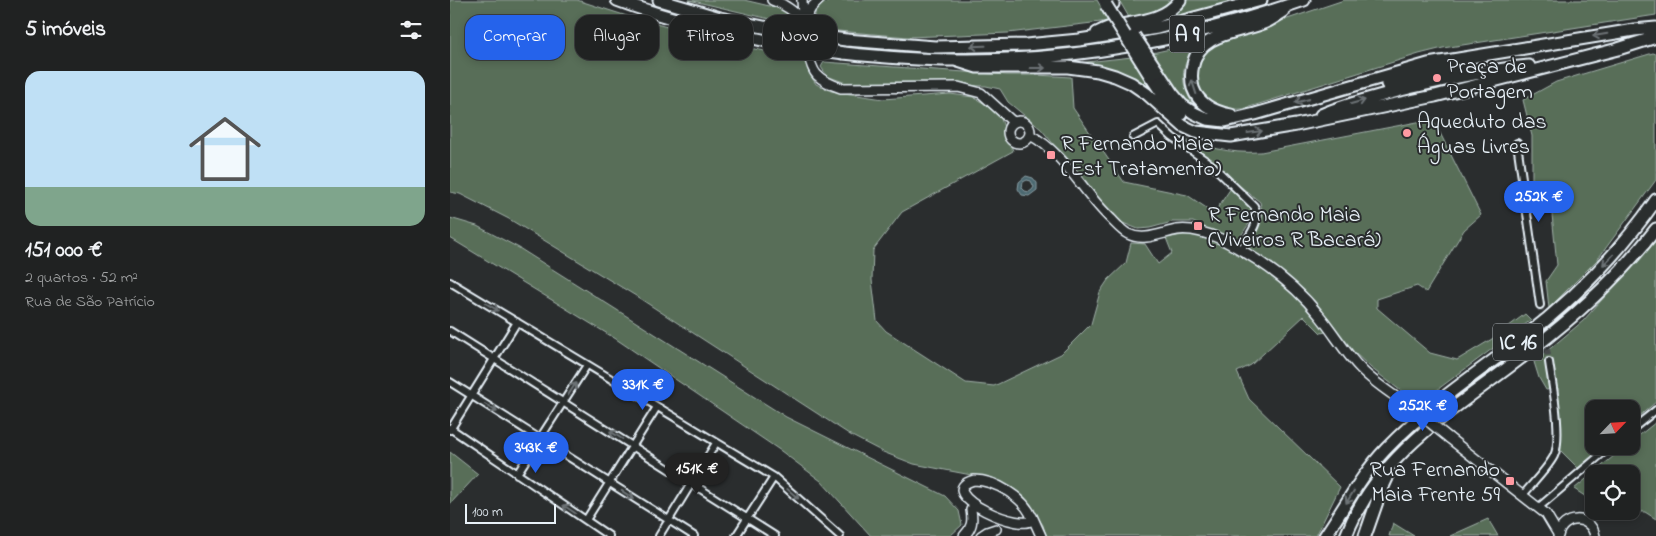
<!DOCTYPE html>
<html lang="pt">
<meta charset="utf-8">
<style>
body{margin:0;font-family:"Indie Flower",sans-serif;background:#282a2a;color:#f1f3f6;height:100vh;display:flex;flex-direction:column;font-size:19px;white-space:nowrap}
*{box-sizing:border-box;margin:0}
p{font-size:16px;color:#a2a4a5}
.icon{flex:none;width:28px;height:28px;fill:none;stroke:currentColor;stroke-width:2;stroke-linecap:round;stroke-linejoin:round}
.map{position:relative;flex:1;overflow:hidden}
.sheet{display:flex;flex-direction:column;background:#202222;width:450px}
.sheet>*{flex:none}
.banner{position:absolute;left:15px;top:15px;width:475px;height:45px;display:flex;gap:10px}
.needle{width:32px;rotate:65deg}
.controls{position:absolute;left:1135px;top:400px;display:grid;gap:10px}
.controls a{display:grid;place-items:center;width:55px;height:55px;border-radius:10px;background:#202222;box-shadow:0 2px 8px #0003,0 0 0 1px #3d3f40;font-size:25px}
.scale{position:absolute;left:15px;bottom:12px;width:91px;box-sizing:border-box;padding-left:5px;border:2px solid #e8f1f8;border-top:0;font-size:14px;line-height:18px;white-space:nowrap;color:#e8f1f8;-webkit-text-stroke:4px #2a2d2e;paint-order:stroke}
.price{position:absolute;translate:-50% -42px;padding:0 11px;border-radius:18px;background:#2563eb;color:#fff;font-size:16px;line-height:32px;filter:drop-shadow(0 1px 2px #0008)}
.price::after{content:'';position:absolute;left:50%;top:30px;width:15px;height:11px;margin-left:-8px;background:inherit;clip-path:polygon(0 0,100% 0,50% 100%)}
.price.active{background:#222;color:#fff}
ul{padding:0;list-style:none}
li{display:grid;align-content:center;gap:10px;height:265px;padding:0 25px}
li span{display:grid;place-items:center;height:155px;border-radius:15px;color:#555}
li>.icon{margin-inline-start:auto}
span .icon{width:90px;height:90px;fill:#fffc;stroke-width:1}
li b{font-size:21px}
h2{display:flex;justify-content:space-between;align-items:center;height:60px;padding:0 25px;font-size:21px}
.chip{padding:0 18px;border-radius:15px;background:#202222;box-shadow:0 2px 8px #0003,0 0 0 1px #3d3f40;font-size:18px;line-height:45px}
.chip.active{background:#2563eb;color:#fff}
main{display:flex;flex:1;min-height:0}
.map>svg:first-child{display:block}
.green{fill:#586e59;stroke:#a0b0a8}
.water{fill:#4c6870;stroke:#8a9fa6;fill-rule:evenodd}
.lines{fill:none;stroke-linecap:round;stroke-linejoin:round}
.street-tunnel{stroke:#464a4c;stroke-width:6;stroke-dasharray:6 3;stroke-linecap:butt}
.street-casing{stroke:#e8f1f8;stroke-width:10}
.secondary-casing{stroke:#e8f1f8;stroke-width:12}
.highway-casing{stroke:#e8f1f8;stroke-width:15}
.street{stroke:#2a2d2e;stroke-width:6}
.secondary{stroke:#2a2d2e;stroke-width:9}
.highway{stroke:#2a2d2e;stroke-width:11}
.secondary-bridge-casing{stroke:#e8f1f8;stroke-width:12;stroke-linecap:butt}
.highway-bridge-casing{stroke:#e8f1f8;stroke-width:15;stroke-linecap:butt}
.secondary-bridge{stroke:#2a2d2e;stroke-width:9}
.highway-bridge{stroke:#2a2d2e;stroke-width:11}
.oneway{stroke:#6c7275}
.poi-dot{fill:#ff9aa2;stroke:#2a2d2e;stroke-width:2}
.labels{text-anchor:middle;stroke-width:4;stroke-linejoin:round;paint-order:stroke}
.shield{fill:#2a2d2e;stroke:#afb6bb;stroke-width:1}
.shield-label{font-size:21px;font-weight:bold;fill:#e8f1f8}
.poi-label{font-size:22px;fill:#e8f1f8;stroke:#2a2d2e;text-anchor:start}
</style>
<main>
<section class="sheet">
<h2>5 imóveis<svg class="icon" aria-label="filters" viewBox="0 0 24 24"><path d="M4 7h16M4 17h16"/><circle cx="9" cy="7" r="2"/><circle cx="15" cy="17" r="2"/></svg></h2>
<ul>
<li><span style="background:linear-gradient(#bfe0f5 75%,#7fa58c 0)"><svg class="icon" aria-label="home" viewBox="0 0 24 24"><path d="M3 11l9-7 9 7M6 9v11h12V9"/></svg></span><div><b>151 000 €</b><p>2 quartos · 52 m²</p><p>Rua de São Patrício</p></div></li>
</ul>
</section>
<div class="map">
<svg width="1206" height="536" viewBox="0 0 1206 536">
<rect width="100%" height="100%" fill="#2a2d2e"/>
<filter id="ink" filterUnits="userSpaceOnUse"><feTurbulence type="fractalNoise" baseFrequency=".02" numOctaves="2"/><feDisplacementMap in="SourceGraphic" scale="10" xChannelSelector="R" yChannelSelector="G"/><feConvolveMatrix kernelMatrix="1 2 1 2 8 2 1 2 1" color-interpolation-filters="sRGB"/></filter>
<g filter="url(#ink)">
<path class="green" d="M0 0H127L180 17 288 46 354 58 359 73 366 84 381 91 433 99 500 94 523 97 542 108 551 119 563 151 452 212 423 250 422 280 427 321 436 331 516 383 544 386 611 354 641 324 650 292 658 280 676 263 681 243 695 244 708 264 722 253 716 238C725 237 737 233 746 235 786 244 834 279 860 310 866 317 871 325 876 332L871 333 854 316 801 365 787 372 799 399 890 487 866 536H596L593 525 581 508 537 478 464 464 433 452 402 436 186 296 59 219 10 194 0 192Z
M239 0H294L332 9 341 17V24Z
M380 0H647L659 21 558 33 458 37 365 29C363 12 365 8 380 0Z
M669 0H723L710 13 680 19Z
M734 0H787L725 17Z
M894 0H1206V15L993 48 969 54 793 109C764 111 738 96 748 62 750 56 759 49 763 44Z
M752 42C729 62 728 82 745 107L744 109 730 96 702 53Z
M1203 53 1206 54V180L1147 260 1099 308 1096 281 1107 265 1100 194 1082 191V136L1073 100 1106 82Z
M682 57 705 94 703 96 627 63Z
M374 62 557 75H586L621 77 623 108 674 182 737 195 764 213 781 188 804 211V216L786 243 743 222H722L700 228 688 229 673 223 644 193 591 129 558 102 550 89 536 86 396 83 377 76 371 67Z
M983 119 1031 215 1014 230 976 292 967 286 927 299V308L980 353 1007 360 1042 339 1075 314 1081 320 968 404 921 368 904 352 878 317 843 281 799 249 813 215 810 202 785 182 765 163 727 136C758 147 777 154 811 152Z
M0 218 27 226 69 248 336 417 495 496 509 511 512 525 500 536H421L371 481 331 451 166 339 0 238Z
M1206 239V402L1181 423V409H1144V446H1154L1128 468 1111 451 1108 388 1096 390 1089 378 1084 362 1133 321Z
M1206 422V519L1195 512 1159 511H1181V474H1144V502L1124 489 1176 446H1181V442Z
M0 452 28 474 0 504Z
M1038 519 1048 536H1000Z
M943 523 964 536H939Z"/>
<path class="water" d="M576 176 583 178 587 183V190L579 196 572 195 568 189 569 182ZM577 180 581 181 584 187 582 190 579 192 575 191 572 188 573 182Z"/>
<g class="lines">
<path class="street-tunnel" d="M1090 305 1099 362"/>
<defs>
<path id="street" d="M683 137 708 124 722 137 762 165 804 206C813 221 798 236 791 250
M1067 143 1090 305
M0 282 324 477 390 536
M0 331 325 536
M0 382 244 536
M0 428 159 536
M0 430 67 322
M1181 430 1206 410
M67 474 137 365
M1072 496C1081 485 1098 468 1104 456 1113 437 1102 384 1099 362
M1088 508 1161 446
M136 520 207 407
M209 536 266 443
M286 536 324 477"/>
<path id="secondary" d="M322 0C335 4 344 12 354 21
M352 0C353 18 356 63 367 75 374 82 382 85 391 88L508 87 531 93 563 122
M354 21 361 8 369 0
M558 132a11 11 0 1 1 22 0a11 11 0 1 1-22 0Z
M580 135C615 153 633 193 661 219 666 224 672 231 678 234 694 242 711 233 727 230 741 228 757 233 771 239 808 258 843 282 869 315 884 333 895 353 911 369 925 384 945 396 962 408
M999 438 1096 514 1108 534
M524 480C545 480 575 498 582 518 580 536 478 493 524 480Z
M582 516 591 536
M514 536C522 528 523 521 521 510
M531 536 537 532 546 529
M1108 536C1112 515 1141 514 1145 536"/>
<path id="highway" d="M167 0C222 21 279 33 336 45
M209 0 270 18 338 32
M662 0 663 4
M647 33C653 30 659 27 665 26 689 21 714 21 730 0
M396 40 485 47 576 45 629 40 707 28 811 0
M394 53C431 57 467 60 504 60 622 62 743 39 854 0
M505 60 527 67H618L648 71 665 76 681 83 697 94 733 126 746 132 781 136 846 125 985 96 1168 49 1206 37
M708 72 722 93 732 105 744 113 757 119 775 121 805 114 978 64 1184 30 1206 28
M701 77 715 98 731 114
M937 84 1018 65
M781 115C765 112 749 105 743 88 741 80 741 72 743 65 749 31 794 33 818 21 824 18 829 14 834 11
M871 115C899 103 929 96 959 88 998 79 1038 70 1079 66
M875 536C895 507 911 475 936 449 976 407 1026 374 1072 339 1123 300 1169 253 1206 200
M896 536C928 451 1014 403 1081 350 1128 314 1170 276 1206 229
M915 536 930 493 937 478"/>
</defs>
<use href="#street" class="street-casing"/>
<use href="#secondary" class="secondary-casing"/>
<use href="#highway" class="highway-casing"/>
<use href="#street" class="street"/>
<use href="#secondary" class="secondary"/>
<use href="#highway" class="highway"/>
<defs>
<path id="secondary-bridge" d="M962 408 999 438"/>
<path id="highway-bridge" d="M656 5 701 77
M338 32 396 40
M684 36 708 72
M336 45 394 53"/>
</defs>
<use href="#secondary-bridge" class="secondary-bridge-casing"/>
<use href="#highway-bridge" class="highway-bridge-casing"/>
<use href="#secondary-bridge" class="secondary-bridge"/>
<use href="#highway-bridge" class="highway-bridge"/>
</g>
<defs><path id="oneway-shaft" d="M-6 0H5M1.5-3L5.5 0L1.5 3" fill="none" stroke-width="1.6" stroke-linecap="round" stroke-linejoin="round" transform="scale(1.25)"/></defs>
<g class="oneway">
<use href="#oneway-shaft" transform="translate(1150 35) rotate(170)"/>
<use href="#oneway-shaft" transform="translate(528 46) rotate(178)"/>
<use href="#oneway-shaft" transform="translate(588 68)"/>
<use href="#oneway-shaft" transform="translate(744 87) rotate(-108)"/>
<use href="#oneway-shaft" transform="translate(852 101) rotate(164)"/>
<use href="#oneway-shaft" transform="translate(908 102) rotate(-16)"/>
<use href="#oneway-shaft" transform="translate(805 132) rotate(-8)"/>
<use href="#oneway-shaft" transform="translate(1158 260) rotate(135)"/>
<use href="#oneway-shaft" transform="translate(42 307) rotate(31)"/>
<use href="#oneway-shaft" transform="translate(122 389) rotate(-58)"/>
<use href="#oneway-shaft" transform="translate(41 408) rotate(32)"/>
<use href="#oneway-shaft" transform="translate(166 435) rotate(-148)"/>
<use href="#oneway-shaft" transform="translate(343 494) rotate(41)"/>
<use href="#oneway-shaft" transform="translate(178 495) rotate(33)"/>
<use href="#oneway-shaft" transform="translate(900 497) rotate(122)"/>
<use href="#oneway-shaft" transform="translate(119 509) rotate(-146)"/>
</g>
</g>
<g class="poi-dot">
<circle cx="987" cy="78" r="5"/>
<circle cx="957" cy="133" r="5"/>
<rect x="596" y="150" width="10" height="10" rx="2.5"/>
<rect x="743" y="221" width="10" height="10" rx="2.5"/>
<rect x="1055" y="476" width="10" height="10" rx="2.5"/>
</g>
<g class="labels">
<g class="shield">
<rect x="719.5" y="15.5" width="35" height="37" rx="4"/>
<rect x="1043" y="323.5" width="50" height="37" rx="4"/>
</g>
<g class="shield-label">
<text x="737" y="41">A 9</text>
<text x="1068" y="349">IC 16</text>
</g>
<g class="poi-label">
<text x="997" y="73">Praça de<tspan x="997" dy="25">Portagem</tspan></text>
<text x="967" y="128">Aqueduto das<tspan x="967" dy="25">Águas Livres</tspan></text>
<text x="611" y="150">R Fernando Maia<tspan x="611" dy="25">(Est Tratamento)</tspan></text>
<text x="758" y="221">R Fernando Maia<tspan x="758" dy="25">(Viveiros R Bacará)</tspan></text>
<text x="1050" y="476" text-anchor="end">Rua Fernando<tspan x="1050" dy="25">Maia Frente 59</tspan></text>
</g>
</g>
</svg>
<div class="controls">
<a><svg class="needle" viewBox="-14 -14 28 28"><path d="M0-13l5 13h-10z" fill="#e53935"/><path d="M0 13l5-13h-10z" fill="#a2a4a5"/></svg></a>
<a><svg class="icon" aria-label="locate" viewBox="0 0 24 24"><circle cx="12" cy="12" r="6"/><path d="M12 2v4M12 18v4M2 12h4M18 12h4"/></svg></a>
</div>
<div class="scale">100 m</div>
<b class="price" style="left:1089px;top:223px">252K €</b>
<b class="price" style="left:193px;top:411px">331K €</b>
<b class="price" style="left:973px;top:432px">252K €</b>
<b class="price" style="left:86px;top:474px">343K €</b>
<b class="price active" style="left:247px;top:495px">151K €</b>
<div class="banner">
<a class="chip active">Comprar</a>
<a class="chip">Alugar</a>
<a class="chip">Filtros</a>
<a class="chip">Novo</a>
</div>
</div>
</main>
